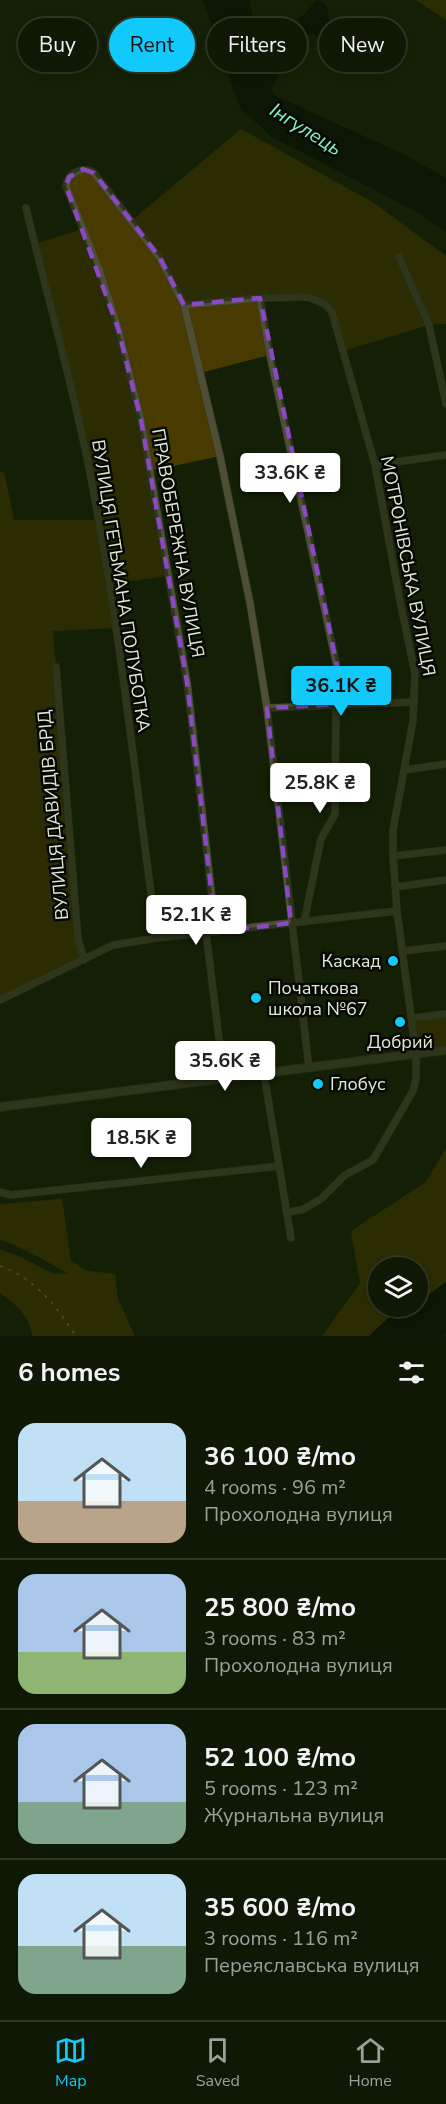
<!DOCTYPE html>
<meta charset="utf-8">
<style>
body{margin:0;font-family:"Nunito Sans",sans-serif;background:#18210e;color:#f1f3f6;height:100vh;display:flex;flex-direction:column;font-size:22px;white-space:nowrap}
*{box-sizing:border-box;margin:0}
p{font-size:20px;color:#9ba09a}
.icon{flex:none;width:33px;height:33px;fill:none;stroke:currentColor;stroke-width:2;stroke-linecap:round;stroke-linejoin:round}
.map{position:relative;height:1336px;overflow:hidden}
.sheet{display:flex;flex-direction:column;background:#0f1804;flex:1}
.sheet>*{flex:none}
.guide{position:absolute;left:18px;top:18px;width:411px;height:54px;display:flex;gap:12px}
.tools{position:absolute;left:368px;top:1257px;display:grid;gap:12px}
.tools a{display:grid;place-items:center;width:60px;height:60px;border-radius:50%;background:#0f1804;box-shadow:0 3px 9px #0003,0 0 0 2px #2f3726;font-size:30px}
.price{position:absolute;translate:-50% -51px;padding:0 14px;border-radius:6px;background:#fff;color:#222;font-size:20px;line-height:39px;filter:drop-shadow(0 2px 3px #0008)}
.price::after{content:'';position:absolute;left:50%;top:36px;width:18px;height:14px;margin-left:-9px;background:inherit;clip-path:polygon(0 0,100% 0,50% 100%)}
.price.on{background:#11cafb;color:#111}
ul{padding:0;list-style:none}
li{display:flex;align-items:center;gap:18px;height:150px;padding:0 18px}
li+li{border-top:2px solid #2f3726}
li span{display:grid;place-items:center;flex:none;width:168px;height:120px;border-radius:18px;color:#555}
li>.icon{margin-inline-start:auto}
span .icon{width:72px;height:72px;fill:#fffc;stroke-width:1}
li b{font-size:26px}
h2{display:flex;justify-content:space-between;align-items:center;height:72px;padding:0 18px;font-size:26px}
.tag{padding:0 21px;border-radius:27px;background:#0f1804;box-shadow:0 3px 9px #0003,0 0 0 2px #2f3726;font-size:21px;line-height:54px}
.tag.on{background:#11cafb;color:#111}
.dock{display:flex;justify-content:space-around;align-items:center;height:84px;border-top:2px solid #2f3726;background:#0f1804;font-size:16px;color:#9ba09a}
.dock a{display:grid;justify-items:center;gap:3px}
.dock .on{color:#11cafb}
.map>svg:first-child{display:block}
.green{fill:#493a00}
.water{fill:#000a04}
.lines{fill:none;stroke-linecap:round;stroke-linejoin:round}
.minor-casing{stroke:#313c23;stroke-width:8}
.tertiary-casing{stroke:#313c23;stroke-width:10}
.minor{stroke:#4d4e34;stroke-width:7}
.tertiary{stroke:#4d4e34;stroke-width:8}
.rail{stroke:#7d8872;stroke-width:1.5;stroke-dasharray:3 6;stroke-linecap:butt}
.marked{fill:none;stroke:#8a48c3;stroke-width:4.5;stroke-dasharray:12 8;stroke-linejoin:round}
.poi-dot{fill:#11cafb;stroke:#040801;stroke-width:2}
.labels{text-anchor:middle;stroke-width:5;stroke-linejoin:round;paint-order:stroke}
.street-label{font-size:18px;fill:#e1ead9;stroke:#040801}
.poi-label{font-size:18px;fill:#e1ead9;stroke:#040801;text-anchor:start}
.water-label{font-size:20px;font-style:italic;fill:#80f2c7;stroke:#040801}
</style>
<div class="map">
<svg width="446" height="1336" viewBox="0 0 446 1336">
<rect width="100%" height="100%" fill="#142005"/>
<path class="green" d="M416 0H446V20Z
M241 129 374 203 446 256V324L429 325 343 351 332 312 319 300 260 298 270 355 200 373 220 456 150 471 168 576 110 584 116 628 53 631 78 939 84 960 0 1000V472L4 471 14 520H99L35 244 82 229 68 196 69 177 89 169 131 221Z
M446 1014V1050L416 1054 412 1019Z
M446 1148V1282L417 1303V1268H378V1306L411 1307 391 1317 369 1336H322L360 1283 351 1231 426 1182Z
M62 1199 71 1261 88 1271 115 1274 118 1299 135 1336H32C31 1316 15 1304 0 1293V1249L23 1258 54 1274 68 1273 27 1251 0 1239V1204Z"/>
<path class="water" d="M203 0H249L259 46 278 76 271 88 274 95 405 155 446 178V232L417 212 272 137 240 108Z
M317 0 325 4C331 16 331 27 320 36L305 33 289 40 284 39C277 18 294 23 303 15 309 11 311 4 317 0Z
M446 1282V1333L442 1336H369C382 1324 398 1306 417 1306V1303Z"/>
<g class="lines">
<defs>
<path id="minor" d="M26 208C46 291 70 375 87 458 119 617 135 778 157 938
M399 257 429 325 446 404
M260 298 270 355 345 704
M184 305 260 298 308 297 325 304 332 312 375 465 401 606 415 673 413 721 393 830V856L397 911 416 1054V1079L413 1091 373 1160 345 1175 321 1199 302 1210 287 1212
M375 465 446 455
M56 667 78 939 84 960
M267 708 414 702
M404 770 446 764
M393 856 446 850
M395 887 446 880
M304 922 321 839 335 814 336 705
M216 932 187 682 141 420 118 328 99 269 66 186C67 173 84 165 94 173L160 258 184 305 220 456 250 603 267 708 309 1068
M206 933 224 1079
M403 951 446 946
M0 1000 113 945 157 938 397 911
M412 1018 446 1014
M264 1074 291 1238
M0 1192 11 1195 279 1166"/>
<path id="tertiary" d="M0 1107 446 1050"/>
</defs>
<use href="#minor" class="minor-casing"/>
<use href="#tertiary" class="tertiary-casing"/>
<use href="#minor" class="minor"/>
<use href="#tertiary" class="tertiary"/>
<path class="rail" d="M0 1266C36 1279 56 1306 76 1336"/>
</g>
<path d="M0 0H446V1336H0ZM83 169 94 173 160 258 184 305 260 298 345 704 267 708 291 923 216 932 187 682 141 420 118 328 66 186 69 177Z" fill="#142005" fill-opacity=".55" fill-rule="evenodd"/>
<path class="marked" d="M83 169 94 173 160 258 184 305 260 298 345 704 267 708 291 923 216 932 187 682 141 420 118 328 66 186 69 177Z"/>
<g class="poi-dot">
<circle cx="393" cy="961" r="6"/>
<circle cx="256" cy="998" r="6"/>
<circle cx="400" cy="1022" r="6"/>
<circle cx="318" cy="1084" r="6"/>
</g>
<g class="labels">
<g class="street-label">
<text transform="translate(178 543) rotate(80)" y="6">ПРАВОБЕРЕЖНА ВУЛИЦЯ</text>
<text transform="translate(408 566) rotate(79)" y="6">МОТРОНІВСЬКА ВУЛИЦЯ</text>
<text transform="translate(121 586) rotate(81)" y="6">ВУЛИЦЯ ГЕТЬМАНА ПОЛУБОТКА</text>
<text transform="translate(53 815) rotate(-95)" y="6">ВУЛИЦЯ ДАВИДІВ БРІД</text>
</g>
<g class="poi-label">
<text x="381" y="967" text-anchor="end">Каскад</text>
<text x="268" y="994">Початкова<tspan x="268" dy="21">школа №67</tspan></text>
<text x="400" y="1048" text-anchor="middle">Добрий</text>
<text x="330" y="1090">Глобус</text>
</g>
<g class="water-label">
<text transform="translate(306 129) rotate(32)" y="7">Інгулець</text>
</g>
</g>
</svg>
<div class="tools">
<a><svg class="icon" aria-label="layers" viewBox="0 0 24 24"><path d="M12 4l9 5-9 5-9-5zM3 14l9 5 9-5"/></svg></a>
</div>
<b class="price" style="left:290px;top:504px">33.6K ₴</b>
<b class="price on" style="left:341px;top:717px">36.1K ₴</b>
<b class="price" style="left:320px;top:814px">25.8K ₴</b>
<b class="price" style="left:196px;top:946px">52.1K ₴</b>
<b class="price" style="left:225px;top:1092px">35.6K ₴</b>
<b class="price" style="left:141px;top:1169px">18.5K ₴</b>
<div class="guide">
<a class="tag">Buy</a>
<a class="tag on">Rent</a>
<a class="tag">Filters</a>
<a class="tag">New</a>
</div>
</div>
<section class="sheet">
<h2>6 homes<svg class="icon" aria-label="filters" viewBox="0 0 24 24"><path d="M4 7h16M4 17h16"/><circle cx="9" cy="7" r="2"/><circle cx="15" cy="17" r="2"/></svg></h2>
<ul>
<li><span style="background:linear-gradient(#bfe0f5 65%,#b9a48a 0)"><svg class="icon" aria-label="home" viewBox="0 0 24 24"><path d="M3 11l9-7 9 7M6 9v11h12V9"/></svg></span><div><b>36 100 ₴/mo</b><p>4 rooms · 96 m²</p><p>Прохолодна вулиця</p></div></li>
<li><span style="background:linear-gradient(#a9c7e8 65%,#8fb573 0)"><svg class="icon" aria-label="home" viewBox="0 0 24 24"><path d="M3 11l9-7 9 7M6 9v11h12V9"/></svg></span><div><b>25 800 ₴/mo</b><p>3 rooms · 83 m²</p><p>Прохолодна вулиця</p></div></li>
<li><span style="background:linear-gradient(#a9c7e8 65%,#7fa58c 0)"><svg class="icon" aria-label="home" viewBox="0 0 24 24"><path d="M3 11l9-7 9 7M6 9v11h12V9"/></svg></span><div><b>52 100 ₴/mo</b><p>5 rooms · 123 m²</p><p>Журнальна вулиця</p></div></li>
<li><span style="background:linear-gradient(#bfe0f5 60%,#7fa58c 0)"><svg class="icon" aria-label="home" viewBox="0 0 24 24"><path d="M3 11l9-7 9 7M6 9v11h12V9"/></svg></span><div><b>35 600 ₴/mo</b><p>3 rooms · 116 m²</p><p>Переяславська вулиця</p></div></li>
</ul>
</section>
<nav class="dock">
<a class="on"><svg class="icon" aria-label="map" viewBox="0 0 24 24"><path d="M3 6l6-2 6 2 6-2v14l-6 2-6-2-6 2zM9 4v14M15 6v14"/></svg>Map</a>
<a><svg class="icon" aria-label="saved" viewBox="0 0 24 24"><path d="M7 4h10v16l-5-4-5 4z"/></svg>Saved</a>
<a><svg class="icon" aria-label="home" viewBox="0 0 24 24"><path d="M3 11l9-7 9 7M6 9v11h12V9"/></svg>Home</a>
</nav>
